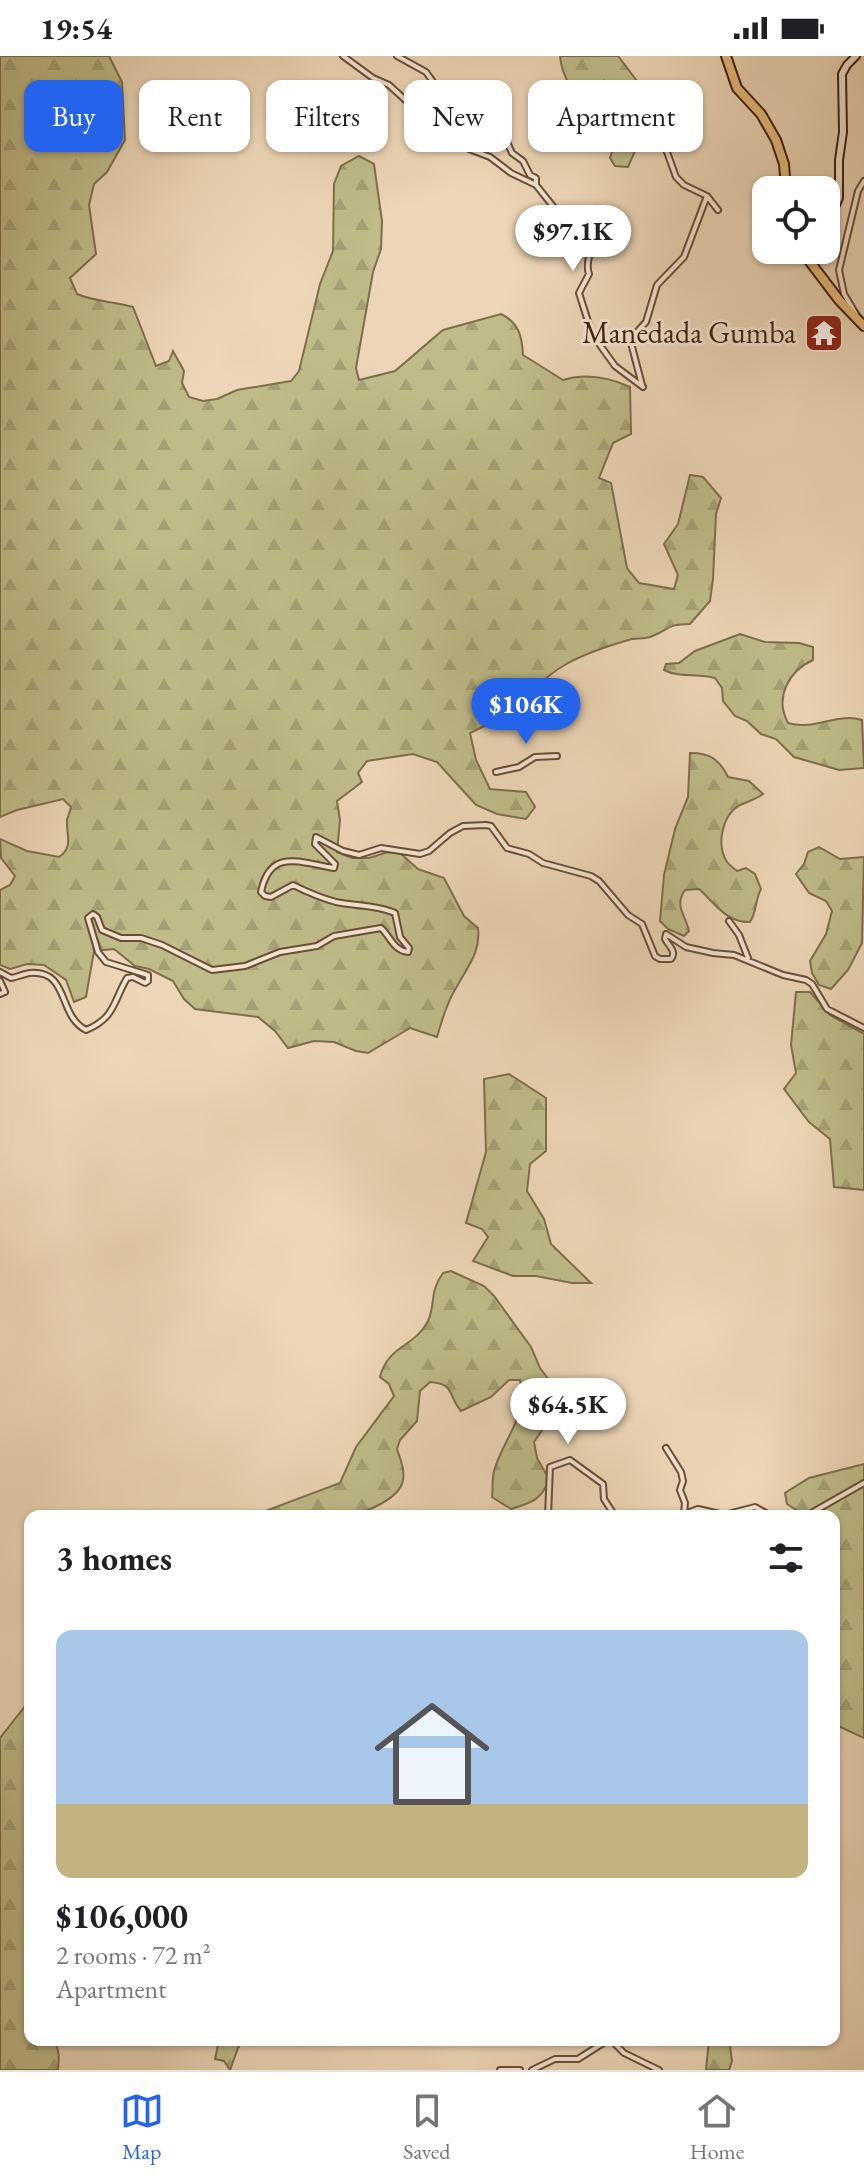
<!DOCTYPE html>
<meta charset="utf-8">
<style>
body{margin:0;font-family:"EB Garamond",serif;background:#f2f2f2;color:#202124;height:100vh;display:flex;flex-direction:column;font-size:30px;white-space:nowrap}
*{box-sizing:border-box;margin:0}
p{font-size:26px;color:#757577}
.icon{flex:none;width:44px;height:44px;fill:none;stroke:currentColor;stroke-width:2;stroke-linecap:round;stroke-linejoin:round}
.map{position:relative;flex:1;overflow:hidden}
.sheet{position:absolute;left:24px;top:1454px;width:816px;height:536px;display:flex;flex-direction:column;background:#fff;border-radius:16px;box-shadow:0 2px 6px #0004}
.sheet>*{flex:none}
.banner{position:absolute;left:24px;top:24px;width:816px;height:72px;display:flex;gap:16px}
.buttons{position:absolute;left:752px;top:120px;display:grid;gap:16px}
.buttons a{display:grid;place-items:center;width:88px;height:88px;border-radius:16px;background:#fff;box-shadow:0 2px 6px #0004;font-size:40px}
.price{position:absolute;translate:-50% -68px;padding:0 18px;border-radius:28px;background:#fff;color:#222;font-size:26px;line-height:52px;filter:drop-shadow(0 2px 4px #0008)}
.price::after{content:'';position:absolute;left:50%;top:48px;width:24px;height:18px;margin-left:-12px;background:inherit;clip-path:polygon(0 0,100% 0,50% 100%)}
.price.current{background:#2563eb;color:#fff}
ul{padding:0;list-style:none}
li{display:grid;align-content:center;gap:16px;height:424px;padding:0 32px}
li span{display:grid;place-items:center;height:248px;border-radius:16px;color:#555}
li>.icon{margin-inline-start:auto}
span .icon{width:144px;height:144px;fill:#fffc;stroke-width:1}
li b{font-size:34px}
h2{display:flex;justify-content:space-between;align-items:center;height:96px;padding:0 32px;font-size:34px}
.tag{padding:0 28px;border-radius:16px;background:#fff;box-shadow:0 2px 6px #0004;font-size:28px;line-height:72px}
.tag.current{background:#2563eb;color:#fff}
.status{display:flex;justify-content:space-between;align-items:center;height:56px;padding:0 40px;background:#fff;direction:ltr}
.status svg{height:22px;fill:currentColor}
.menu{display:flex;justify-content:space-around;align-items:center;height:112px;border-top:2px solid #e0e0e0;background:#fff;font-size:22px;color:#757577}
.menu a{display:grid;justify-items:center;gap:4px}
.menu .current{color:#2563eb}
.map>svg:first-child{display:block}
.forest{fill:url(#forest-firs);stroke:#7f6e4c;stroke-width:2}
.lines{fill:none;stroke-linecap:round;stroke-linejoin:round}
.minor-casing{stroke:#6a4e38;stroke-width:8}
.secondary-casing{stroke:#3f200e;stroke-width:10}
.primary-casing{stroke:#3f200e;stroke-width:12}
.minor{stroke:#f3e4d0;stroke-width:4}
.secondary{stroke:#f3e4d0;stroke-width:6}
.primary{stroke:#e6bb7c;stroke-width:8}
.labels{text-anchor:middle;stroke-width:6;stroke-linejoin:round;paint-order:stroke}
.poi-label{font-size:30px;fill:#3f200e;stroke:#f3e4d0;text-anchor:end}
</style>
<div class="status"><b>19:54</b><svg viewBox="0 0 49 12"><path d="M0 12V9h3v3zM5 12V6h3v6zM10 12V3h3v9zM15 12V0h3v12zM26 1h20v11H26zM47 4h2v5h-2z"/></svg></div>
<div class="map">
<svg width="864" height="2014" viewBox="0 0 864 2014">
<defs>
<pattern id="forest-firs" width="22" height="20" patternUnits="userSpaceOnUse" patternTransform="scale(2)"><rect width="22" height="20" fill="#bfbc8a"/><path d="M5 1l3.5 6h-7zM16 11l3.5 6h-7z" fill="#a5a176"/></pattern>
</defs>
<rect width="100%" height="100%" fill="#edd6b7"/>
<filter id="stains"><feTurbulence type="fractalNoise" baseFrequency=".0025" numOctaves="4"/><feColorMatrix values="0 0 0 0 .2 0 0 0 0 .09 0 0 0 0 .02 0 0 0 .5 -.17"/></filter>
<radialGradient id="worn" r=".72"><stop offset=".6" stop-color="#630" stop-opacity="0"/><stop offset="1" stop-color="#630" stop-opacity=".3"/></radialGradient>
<path class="forest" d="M0 0H109L122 26 125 84 107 116 94 128 89 149 96 198 70 222 77 238C95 246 113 245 133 251L156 310 169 305 173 295 184 315 182 327 189 341 203 345 217 343 237 334 291 325 299 315 320 228 333 195 334 128 341 110 359 100 374 108 382 165 381 193 373 216 356 312 359 324 395 315 443 274 501 258C519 267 522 280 523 299L563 324C586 317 608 321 630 331L631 378 613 387 599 422 611 427 627 512 639 527 674 533 678 519 664 488 678 468 690 419 703 421 721 442 716 458 713 523 710 545 690 568C665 568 670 574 650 581 644 583 638 582 632 583 593 594 533 613 525 658L497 664 470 677 476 704 490 733 526 736 535 751 526 763 497 758 476 749 437 706 413 698 367 705 358 717 362 726 337 745 340 764 337 796 352 802H369L388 796 400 797 418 813 444 822 464 860 478 872C481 897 467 911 456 932 447 947 442 964 437 981L410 972 368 997 356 995 334 986 314 985 288 992 275 975 258 961 195 953 184 943 173 925 149 913 135 910 114 893 94 895 86 941 74 946 66 924 44 909 27 908 10 913 0 909V834L10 829 15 820 1 802 0 783 27 795 59 801C74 791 66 779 67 764 68 760 70 756 71 751L63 743 17 754 0 761Z
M560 0H618L650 42 632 58 635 95 628 111 615 110 610 102 612 96 622 87 616 71 605 65 609 59 599 55 591 57C577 47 561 18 560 0Z
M740 578 765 586 799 587 813 591V604C789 615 774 641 788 667 814 675 838 656 862 664L864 712 839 714 794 701 776 683 761 678 747 665 735 660 723 645 722 632 715 622C698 617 679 622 664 614L666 608 679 607 695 595Z
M690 697C710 697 719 703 728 721L749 725 763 738C755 744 748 745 740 749 722 759 716 789 727 806 730 810 734 812 737 815L746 812 755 818 761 833C755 844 757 855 750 866 726 867 715 847 699 833L685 834C674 850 685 858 689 875L684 880 668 873 660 865 664 819 675 773 688 741Z
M819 791 840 803 864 801 862 887 848 914 831 933 819 929 812 917 810 905 826 878 832 855 826 845 809 837 796 818 804 808 808 796Z
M796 936H810L830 959 864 978V1134L834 1131 830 1083 809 1066 784 1033 796 1017 791 989Z
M509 1018 546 1042V1095L530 1108 527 1135 544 1163 551 1188 591 1227H572L536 1220H513L473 1205 488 1181 482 1173 466 1167 486 1096 484 1023Z
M451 1215 484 1230 494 1240 531 1291 540 1312 558 1336 557 1353 534 1386 537 1402 549 1423C542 1444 531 1447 511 1453L492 1441C493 1433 492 1423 494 1415 503 1383 529 1359 520 1324H509L491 1341 461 1355C447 1339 456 1328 430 1326L420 1335 417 1365 400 1384 397 1393C400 1403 405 1413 403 1424 400 1443 365 1457 347 1460 323 1464 279 1460 252 1460L340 1427 356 1391 394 1340 389 1328 380 1321C388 1289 415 1291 428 1265 436 1247 429 1236 443 1217Z
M864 1408V1682L834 1668V1460H806L787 1448 785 1437 809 1422Z
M30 1644V1962L27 1969 30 1970V1984H53C60 1993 59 2003 58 2014H0V1682Z
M219 1984H244L238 1992 230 2014 224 2005 215 2003Z
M709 1984H737L730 1990 732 2005 729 2014H706Z"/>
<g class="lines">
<defs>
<path id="minor" d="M343 0 373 22 389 29 424 61 444 71 469 93 490 101 511 117 536 129
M397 0 426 16 436 30 449 34 471 57 493 65 502 75 512 97 523 105 530 119 536 122V129L560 159 583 163 597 153C601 174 583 203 589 218L579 237 592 278 615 310 643 331
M667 53 663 85 676 121 684 129 707 140 718 154
M856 258 844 238 839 214 858 135 864 125
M642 329 631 287 635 278 646 266 657 229 684 201 707 140
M496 716 519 711 535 701 557 700
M729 865 739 879 748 902
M0 916 11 922C17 921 23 918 30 917 70 914 57 959 86 974 115 962 113 946 127 922L133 921 145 927 148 925V919L106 906 98 896 88 862 93 858 97 861 102 874 121 882H141L162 889 212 914 245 910 280 896 317 890 334 880 381 872C390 880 393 894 408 896L409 892 400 881 395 857C377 849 355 850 336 846 321 842 307 836 293 829L271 841 265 840 261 836C270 791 301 807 334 812L335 808 315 788 316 781 343 795 359 799 381 792 420 798 429 795 450 777 463 770 486 769 491 770 507 792 529 798 543 807 591 820 599 825 628 859 642 868 655 900 660 903H671C677 896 669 890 665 883L666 878 686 891 713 897 734 899 783 919 806 924 812 928 827 953 864 972
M0 925 5 936 0 938
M666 1392 681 1416 683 1425 680 1434 685 1447 684 1457
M548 1460 550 1411 570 1404 603 1428 604 1443 615 1460
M679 1460 698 1453 724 1459 755 1451 771 1460
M806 1460 864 1427
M611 1984 624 1997 659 2014
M500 2014H520
M532 2014 555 2003H578L608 1984"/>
<path id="secondary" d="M826 171 839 142V104L843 76 842 18 847 9 856 0"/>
<path id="primary" d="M726 0 737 32 761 58 776 84 784 108 786 134
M801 194 839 244 864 270"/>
</defs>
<use href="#minor" class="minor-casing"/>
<use href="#secondary" class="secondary-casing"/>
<use href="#primary" class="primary-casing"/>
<use href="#minor" class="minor"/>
<use href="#secondary" class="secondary"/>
<use href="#primary" class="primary"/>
</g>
<defs>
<symbol id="temple-square" viewBox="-11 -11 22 22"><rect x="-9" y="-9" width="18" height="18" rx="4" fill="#8f2418" stroke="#f3e4d0"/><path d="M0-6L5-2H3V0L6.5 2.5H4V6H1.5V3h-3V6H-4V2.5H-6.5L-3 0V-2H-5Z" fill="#fff"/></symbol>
</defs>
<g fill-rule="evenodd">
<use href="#temple-square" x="802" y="255" width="44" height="44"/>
</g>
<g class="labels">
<g class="poi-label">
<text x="796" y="287">Manedada Gumba</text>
</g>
</g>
<rect width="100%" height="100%" filter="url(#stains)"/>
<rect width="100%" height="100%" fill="url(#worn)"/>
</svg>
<div class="buttons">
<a><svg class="icon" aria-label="locate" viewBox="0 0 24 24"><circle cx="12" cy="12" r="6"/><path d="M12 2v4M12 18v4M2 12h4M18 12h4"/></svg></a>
</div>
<b class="price" style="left:573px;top:217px">$97.1K</b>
<b class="price current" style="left:526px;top:690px">$106K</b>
<b class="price" style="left:568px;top:1390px">$64.5K</b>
<div class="banner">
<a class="tag current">Buy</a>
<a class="tag">Rent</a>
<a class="tag">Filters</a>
<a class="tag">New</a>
<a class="tag">Apartment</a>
</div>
<section class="sheet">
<h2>3 homes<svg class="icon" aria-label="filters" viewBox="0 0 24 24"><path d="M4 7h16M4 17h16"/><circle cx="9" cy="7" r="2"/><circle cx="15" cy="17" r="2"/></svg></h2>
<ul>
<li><span style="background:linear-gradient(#a9c7e8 70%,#c2b280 0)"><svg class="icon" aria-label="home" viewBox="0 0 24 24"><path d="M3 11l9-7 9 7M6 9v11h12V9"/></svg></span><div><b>$106,000</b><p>2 rooms · 72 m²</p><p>Apartment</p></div></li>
</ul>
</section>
</div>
<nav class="menu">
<a class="current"><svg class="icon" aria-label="map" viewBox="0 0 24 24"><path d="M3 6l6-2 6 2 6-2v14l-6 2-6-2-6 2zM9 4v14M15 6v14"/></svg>Map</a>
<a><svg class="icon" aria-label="saved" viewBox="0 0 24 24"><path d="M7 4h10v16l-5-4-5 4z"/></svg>Saved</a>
<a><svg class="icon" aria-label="home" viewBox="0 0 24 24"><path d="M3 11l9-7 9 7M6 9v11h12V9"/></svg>Home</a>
</nav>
